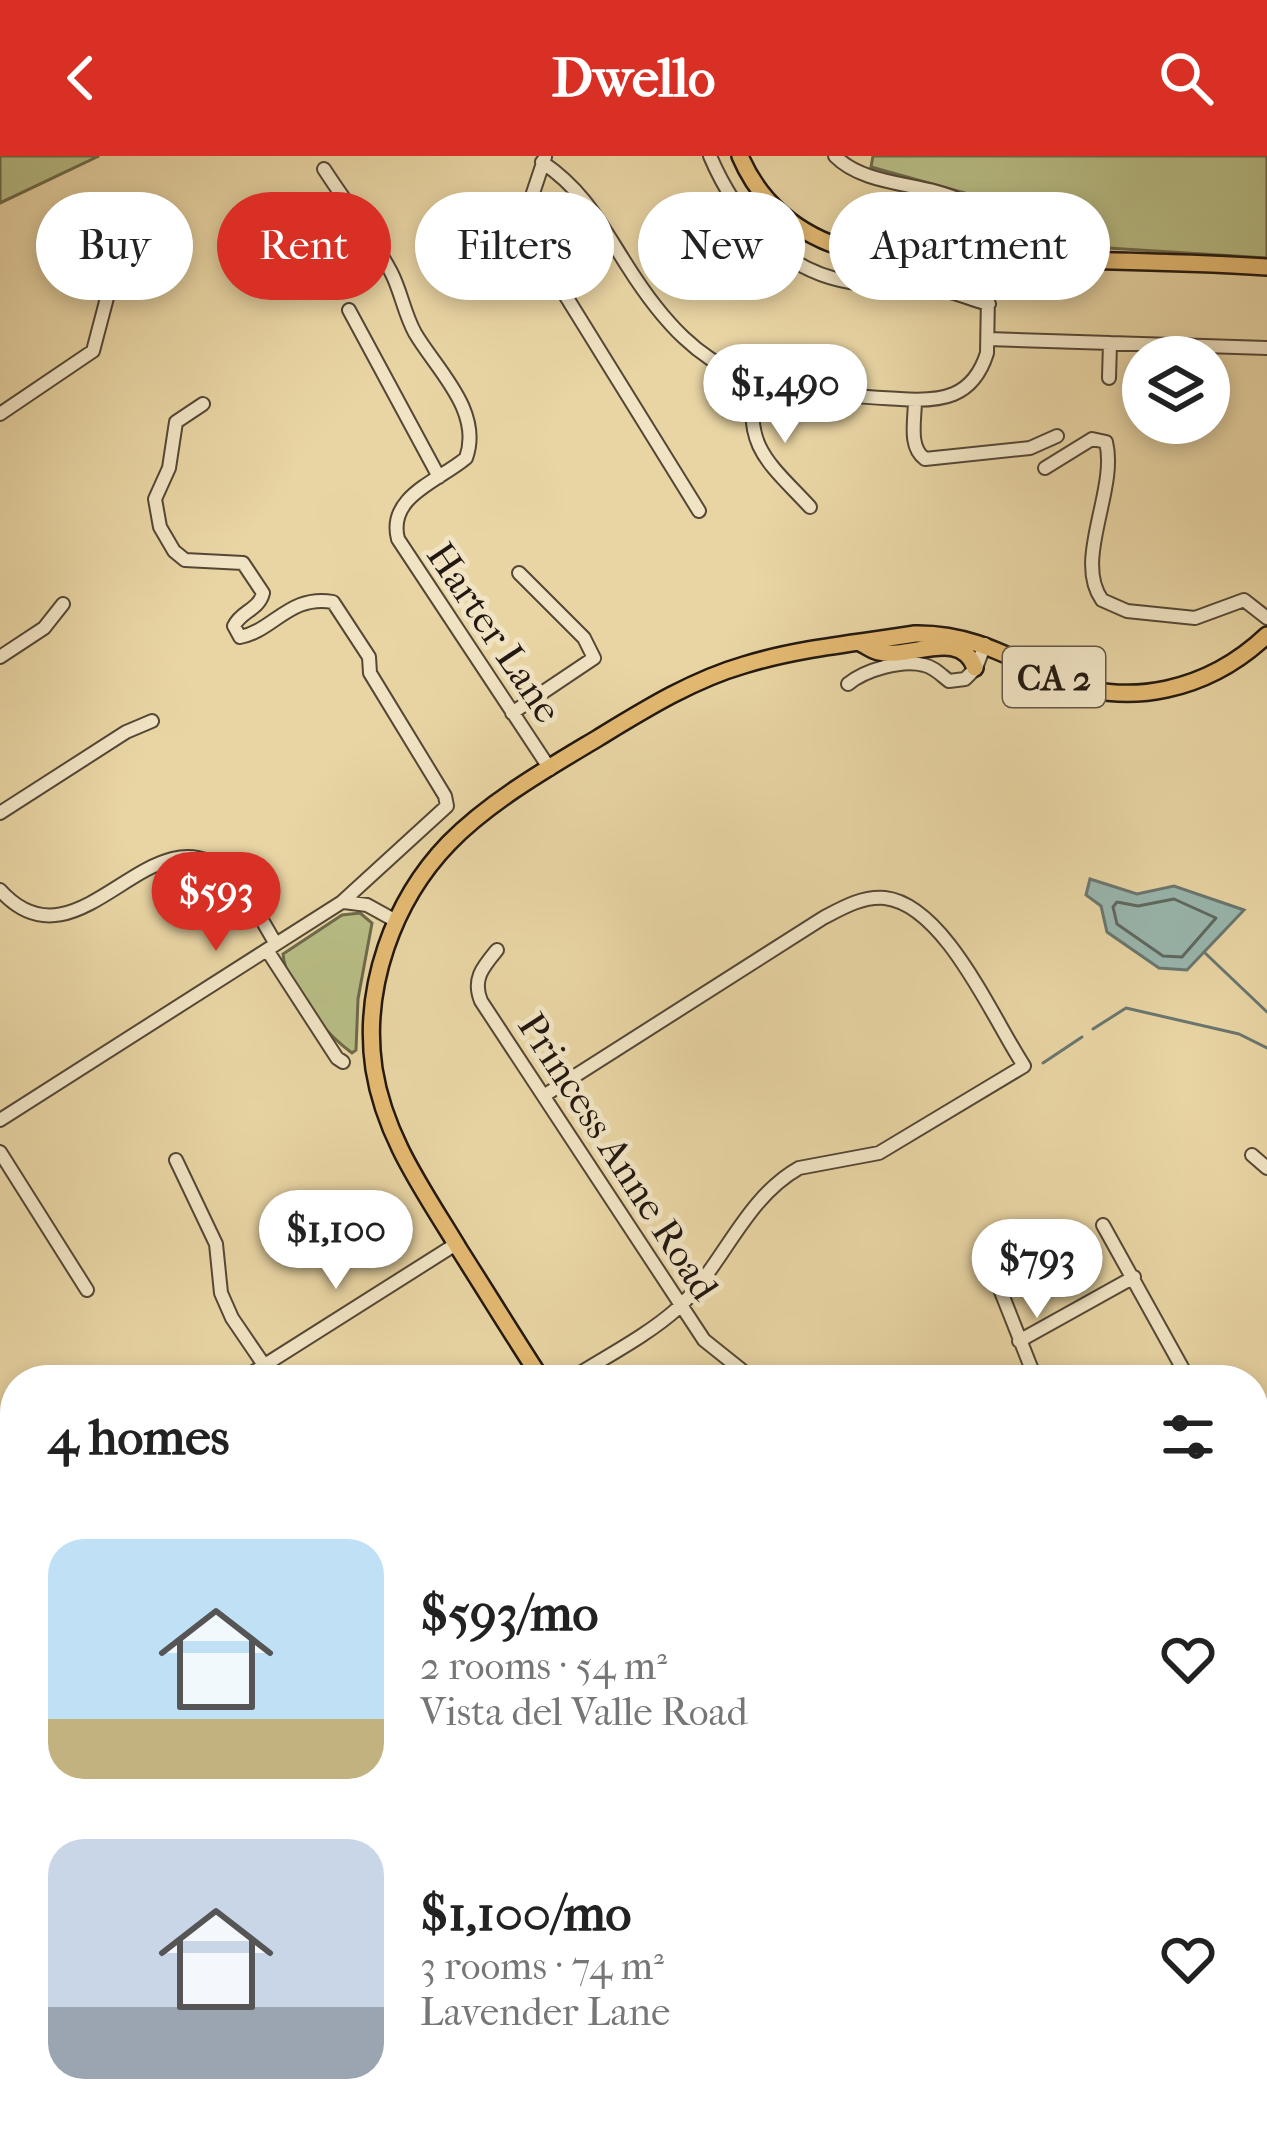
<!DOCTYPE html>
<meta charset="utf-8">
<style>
body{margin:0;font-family:"IM FELL French Canon",serif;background:#f2f2f2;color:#222;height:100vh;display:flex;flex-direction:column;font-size:45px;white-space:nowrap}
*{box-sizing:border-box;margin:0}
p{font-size:39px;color:#767676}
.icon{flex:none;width:66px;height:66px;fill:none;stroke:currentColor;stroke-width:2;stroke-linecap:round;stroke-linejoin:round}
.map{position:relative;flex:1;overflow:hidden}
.sheet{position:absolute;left:0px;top:1209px;width:1269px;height:771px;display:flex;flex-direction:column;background:#fff;border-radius:48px 48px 0 0;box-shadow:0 6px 18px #0003}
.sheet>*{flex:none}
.top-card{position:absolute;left:36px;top:36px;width:1197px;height:108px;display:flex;gap:24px}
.fabs{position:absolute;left:1122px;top:180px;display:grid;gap:24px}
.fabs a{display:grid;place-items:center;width:108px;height:108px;border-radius:50%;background:#fff;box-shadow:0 6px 18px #0003;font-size:60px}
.price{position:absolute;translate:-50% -102px;padding:0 27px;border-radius:42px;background:#fff;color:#222;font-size:39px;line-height:78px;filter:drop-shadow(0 3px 6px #0008)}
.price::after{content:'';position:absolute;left:50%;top:72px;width:36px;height:27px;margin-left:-18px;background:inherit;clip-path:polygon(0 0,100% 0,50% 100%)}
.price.active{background:#d93025;color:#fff}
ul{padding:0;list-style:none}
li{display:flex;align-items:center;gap:36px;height:300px;padding:0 48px}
li span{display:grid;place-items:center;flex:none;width:336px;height:240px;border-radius:36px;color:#555}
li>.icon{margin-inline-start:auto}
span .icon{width:144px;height:144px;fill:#fffc;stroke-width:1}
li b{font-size:51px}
h2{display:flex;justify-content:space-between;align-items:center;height:144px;padding:0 48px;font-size:51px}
.pill{padding:0 42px;border-radius:54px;background:#fff;box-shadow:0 6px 18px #0003;font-size:42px;line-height:108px}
.pill.active{background:#d93025;color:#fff}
header{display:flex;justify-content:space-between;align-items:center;height:156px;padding:0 48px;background:#d93025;color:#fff;font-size:54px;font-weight:800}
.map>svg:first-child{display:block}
.green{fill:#b8bd85;stroke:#6d6a4b;stroke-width:3}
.water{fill:#99b7af;stroke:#697770;stroke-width:3}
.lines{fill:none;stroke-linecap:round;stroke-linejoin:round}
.shore{stroke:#5e6860;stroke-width:3}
.stream{stroke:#697770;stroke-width:3}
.minor-casing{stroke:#544736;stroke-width:16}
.major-casing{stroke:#221811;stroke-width:20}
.minor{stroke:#f1e4c4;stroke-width:12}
.major{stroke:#e4ba72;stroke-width:15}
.labels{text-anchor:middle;stroke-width:10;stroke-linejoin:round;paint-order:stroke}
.shield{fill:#f1e4c4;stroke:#605547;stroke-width:3}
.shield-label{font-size:36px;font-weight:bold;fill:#221811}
.street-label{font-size:39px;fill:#221811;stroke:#f1e4c4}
</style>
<header><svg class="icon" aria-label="back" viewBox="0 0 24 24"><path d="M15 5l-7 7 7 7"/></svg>Dwello<svg class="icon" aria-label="search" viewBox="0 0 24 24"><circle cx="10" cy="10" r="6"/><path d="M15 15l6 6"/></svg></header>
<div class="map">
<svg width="1267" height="1978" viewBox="0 0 1267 1978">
<rect width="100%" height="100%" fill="#e9d5a4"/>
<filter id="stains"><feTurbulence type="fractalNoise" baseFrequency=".00167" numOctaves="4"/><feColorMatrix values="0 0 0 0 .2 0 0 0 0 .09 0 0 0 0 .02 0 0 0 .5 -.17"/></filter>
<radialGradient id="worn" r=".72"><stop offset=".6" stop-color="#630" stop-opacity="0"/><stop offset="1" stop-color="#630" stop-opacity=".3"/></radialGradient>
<path class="green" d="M0 0H99L0 47Z
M873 0H1267V102L1012 86 1001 81 976 40 871 11Z
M360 757 372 767 358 843 356 894 352 897C326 878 286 832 283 798L342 759Z"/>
<path class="water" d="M1090 723 1137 738 1174 730 1244 754 1187 814 1159 812 1107 776 1101 750 1086 739Z"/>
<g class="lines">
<path class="shore" d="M1174 743 1216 762 1182 801 1163 800 1117 768 1113 751 1117 746 1138 750Z"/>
<path class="stream" d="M1204 796 1267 856
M1093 873 1126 852 1239 878 1267 892
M1043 907 1082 881
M2 1755 15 1777
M130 1965 138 1978"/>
<defs>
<path id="minor" d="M710 0C736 61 782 115 850 126 878 131 907 127 935 132 954 135 971 144 989 148
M545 1 531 43 538 95 699 355
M542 6C585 35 601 69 628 111 706 234 766 235 900 243 941 246 973 242 987 197L989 83C978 16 878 44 835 0
M324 13C346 47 372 80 391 116 401 135 404 157 415 177 436 213 483 255 466 302 439 325 387 340 398 383L550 613
M295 87 353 57
M349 154 439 321
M988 183 1267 192
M1109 222 1110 187
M755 227C743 291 769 307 810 351
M915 244C915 264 908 291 925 303L1030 292 1057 280
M0 258 93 195 108 138
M1045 312 1092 283 1106 286C1118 334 1073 404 1102 444L1127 455 1195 462 1244 444 1267 462
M0 501 44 472 63 448
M848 528C865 514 902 503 924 509 934 511 941 519 949 525L965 523 976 512 985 488
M512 557 594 502 584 482 519 417
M0 657 126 576 152 565
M0 734C79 822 151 648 228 718 248 736 262 765 276 788
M344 746 367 749 396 765
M267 794 337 902 343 906
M497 794C483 811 472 823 481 845L704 1184 754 1224
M545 939 823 762C842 752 862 740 885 742 945 749 993 863 1024 910L879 997 799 1012C744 1043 723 1110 678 1152 647 1180 605 1201 569 1224
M0 964 342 746 447 650 445 640 370 517 369 501 333 446C290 438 273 475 240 481L234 470C241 455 259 454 263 437L243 407 185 404 174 395 160 371 155 343 169 312 176 266 203 248
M0 996 87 1134
M1252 999 1267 1012
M176 1004 216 1088 221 1137 232 1162 264 1209
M1103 1069 1189 1224
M996 1123 1036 1224
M1019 1185 1134 1121
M241 1224 456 1088
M0 1335 15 1358
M1254 1344 1267 1368
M1254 1444H1267
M0 1517 15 1516
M1254 1521 1267 1519
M1254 1632 1267 1624
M0 1736 15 1727
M1254 1789 1267 1781
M1254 1940 1267 1932
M12 1950 15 1955
M22 1965 30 1978
M247 1965 256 1978
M404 1965 413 1978
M917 1965 925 1978
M1050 1965 1059 1978
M332 1978 353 1965
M700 1978 715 1968
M1195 1978 1216 1965"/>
<path id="major" d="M740 0C760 47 798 79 847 93 892 106 945 101 993 102 1084 105 1175 105 1267 111
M862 488C868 491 873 495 879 496 909 504 961 471 975 512
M542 1224C514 1181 487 1137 459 1093 424 1035 385 982 374 913 362 832 393 745 449 687 490 645 548 612 598 582 644 554 692 524 744 509 799 492 858 487 915 478 969 477 1006 499 1054 521 1128 555 1210 533 1267 479
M1010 1965 1018 1978
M1029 1965 1037 1978"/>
</defs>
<use href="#minor" class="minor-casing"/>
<use href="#major" class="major-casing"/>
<use href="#minor" class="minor"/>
<use href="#major" class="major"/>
</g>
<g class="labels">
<rect class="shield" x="1003" y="491" width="102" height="60" rx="9"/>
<g class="shield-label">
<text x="1054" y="534">CA 2</text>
</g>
<g class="street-label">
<text transform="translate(495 476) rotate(56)" y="14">Harter Lane</text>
<text transform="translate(619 1000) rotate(57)" y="14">Princess Anne Road</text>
</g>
</g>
<rect width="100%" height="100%" filter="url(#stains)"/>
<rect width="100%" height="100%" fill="url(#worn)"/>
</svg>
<div class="fabs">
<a><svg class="icon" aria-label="layers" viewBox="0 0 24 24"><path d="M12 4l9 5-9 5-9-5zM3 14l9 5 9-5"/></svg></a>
</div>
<b class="price" style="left:785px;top:290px">$1,490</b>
<b class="price active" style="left:216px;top:798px">$593</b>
<b class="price" style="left:336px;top:1136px">$1,100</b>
<b class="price" style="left:1037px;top:1165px">$793</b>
<div class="top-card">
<a class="pill">Buy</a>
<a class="pill active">Rent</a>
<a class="pill">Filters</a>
<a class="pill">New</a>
<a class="pill">Apartment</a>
</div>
<section class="sheet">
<h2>4 homes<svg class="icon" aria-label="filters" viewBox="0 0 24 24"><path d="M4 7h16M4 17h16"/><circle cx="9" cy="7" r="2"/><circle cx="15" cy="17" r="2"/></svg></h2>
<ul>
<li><span style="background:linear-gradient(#bfe0f5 75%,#c2b280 0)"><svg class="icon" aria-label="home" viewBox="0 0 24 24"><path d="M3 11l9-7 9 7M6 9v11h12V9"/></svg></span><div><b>$593/mo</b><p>2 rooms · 54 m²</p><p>Vista del Valle Road</p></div><svg class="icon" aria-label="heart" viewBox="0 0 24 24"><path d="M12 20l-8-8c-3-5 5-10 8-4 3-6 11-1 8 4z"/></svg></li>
<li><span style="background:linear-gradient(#c9d6e8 70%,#9aa5b1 0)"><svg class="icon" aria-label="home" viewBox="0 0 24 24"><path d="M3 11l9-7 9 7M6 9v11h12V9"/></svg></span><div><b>$1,100/mo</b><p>3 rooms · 74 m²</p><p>Lavender Lane</p></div><svg class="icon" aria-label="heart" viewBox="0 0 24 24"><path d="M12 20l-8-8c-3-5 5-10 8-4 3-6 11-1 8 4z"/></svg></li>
</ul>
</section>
</div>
